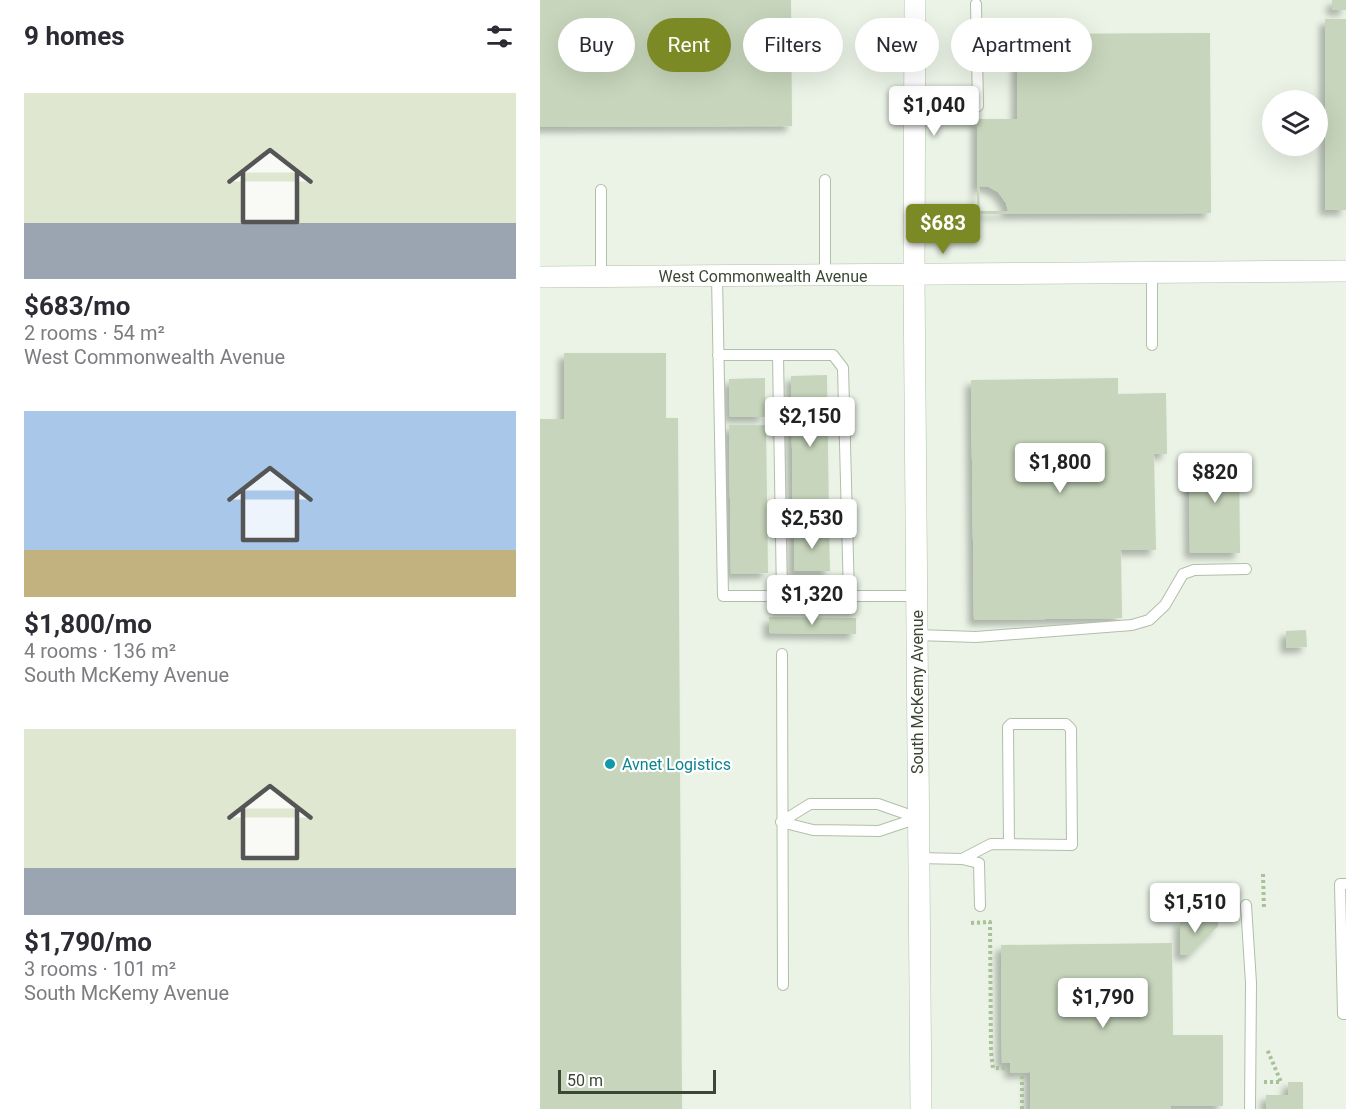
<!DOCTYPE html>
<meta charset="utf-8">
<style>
body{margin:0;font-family:Roboto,sans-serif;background:#f7f7f7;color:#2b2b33;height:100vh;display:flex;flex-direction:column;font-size:22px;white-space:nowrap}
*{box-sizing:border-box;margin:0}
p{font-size:20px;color:#7c7c81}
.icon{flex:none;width:33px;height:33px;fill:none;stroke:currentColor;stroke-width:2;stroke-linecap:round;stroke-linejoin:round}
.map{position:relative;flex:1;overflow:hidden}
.details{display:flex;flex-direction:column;background:#fff;width:540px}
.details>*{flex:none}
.hud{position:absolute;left:18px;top:18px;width:570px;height:54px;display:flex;gap:12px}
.controls{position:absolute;left:722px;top:90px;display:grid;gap:12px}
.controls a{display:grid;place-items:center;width:66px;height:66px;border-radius:50%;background:#fff;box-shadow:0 6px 24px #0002;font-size:30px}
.scale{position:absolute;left:18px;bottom:15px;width:158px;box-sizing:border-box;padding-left:6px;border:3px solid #3c4635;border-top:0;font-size:16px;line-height:21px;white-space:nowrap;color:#3c4635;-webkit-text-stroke:4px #fff;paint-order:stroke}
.price{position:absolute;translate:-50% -51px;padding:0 14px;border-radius:6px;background:#fff;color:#222;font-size:20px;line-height:39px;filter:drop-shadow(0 2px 3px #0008)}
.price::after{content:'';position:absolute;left:50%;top:36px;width:18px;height:14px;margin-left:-9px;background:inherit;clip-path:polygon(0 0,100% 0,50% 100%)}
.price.current{background:#7c8a25;color:#fff}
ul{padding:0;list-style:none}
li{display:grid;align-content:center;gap:12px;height:318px;padding:0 24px}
li span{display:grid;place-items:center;height:186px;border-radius:0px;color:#555}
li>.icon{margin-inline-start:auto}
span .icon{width:108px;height:108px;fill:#fffc;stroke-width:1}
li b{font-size:26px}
h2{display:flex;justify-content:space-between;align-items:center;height:72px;padding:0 24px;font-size:26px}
.tag{padding:0 21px;border-radius:27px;background:#fff;box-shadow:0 6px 24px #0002;font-size:21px;line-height:54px}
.tag.current{background:#7c8a25;color:#fff}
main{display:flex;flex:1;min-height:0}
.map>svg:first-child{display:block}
.building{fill:#c6d5bb;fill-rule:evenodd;filter:url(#shadow)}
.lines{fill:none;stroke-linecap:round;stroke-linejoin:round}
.lane-casing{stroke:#b1bfa8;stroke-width:12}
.street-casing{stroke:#b1bfa8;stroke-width:22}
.path{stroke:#a8c199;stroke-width:4;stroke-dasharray:3 3;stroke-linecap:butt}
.lane{stroke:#fff;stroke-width:10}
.street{stroke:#fff;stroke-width:21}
.culture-dot{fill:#0f9aa8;stroke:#fff;stroke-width:2}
.labels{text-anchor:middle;stroke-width:4.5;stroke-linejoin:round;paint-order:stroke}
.street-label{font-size:16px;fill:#3c4635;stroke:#fff}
.culture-label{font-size:16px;fill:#0d838f;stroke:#fff;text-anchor:start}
</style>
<main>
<section class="details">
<h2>9 homes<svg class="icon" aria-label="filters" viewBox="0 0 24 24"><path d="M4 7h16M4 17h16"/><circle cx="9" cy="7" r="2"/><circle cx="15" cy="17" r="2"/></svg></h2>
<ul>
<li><span style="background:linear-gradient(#dfe7d0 70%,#9aa5b1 0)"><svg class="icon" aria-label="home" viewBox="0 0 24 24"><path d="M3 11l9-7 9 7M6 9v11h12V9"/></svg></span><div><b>$683/mo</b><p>2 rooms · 54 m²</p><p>West Commonwealth Avenue</p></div></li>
<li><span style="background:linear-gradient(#a9c7e8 75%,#c2b280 0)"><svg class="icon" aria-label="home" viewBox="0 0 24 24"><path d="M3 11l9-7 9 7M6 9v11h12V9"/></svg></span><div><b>$1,800/mo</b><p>4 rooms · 136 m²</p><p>South McKemy Avenue</p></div></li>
<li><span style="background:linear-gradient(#dfe7d0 75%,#9aa5b1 0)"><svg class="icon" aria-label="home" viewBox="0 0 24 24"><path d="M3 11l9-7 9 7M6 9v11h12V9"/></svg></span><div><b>$1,790/mo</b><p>3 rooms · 101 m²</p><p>South McKemy Avenue</p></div></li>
</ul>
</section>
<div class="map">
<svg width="806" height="1109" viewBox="0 0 806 1109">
<defs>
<filter id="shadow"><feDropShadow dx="-5.5" dy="5.5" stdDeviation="3" flood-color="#0004"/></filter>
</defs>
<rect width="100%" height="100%" fill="#eaf3e6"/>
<path class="building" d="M0 0H251L252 126 0 127Z
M792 0H806V10H792Z
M785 19H806V210H785Z
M670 33 671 213 437 214V119H477V34ZM439 186 449 187 458 192 466 203 468 211H440Z
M24 353H126V418H138L142 1109H0V419H24Z
M287 375 289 519 253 520 251 376Z
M225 378V417H190L189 379Z
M578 378V394L626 393 627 454H614L616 550H581L582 618 434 620 431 380Z
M189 425H226L228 573 191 574Z
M699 454 700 553H650L649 455Z
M254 529H289L290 571H254Z
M229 617 316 618V634L229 633Z
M766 630 767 647 746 648V631Z
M640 920H678V926L650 955H640Z
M632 943 633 1035H683V1106H631V1109H490V1072L470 1073V1063H462L461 945Z
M748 1082H763V1109H726V1095H748Z"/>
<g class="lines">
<defs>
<path id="lane" d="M436 4 438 106
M285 180V275
M61 190V277
M612 273V345
M177 276 183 596H377
M178 355H293L303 368 309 596
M238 355 242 596
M377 635 436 637 592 625 609 620 625 605 643 574 654 570 706 569
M242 654 243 985
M270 804H338L378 818 339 831 273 830 241 822Z
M379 858 422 859 439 863 440 906
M422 859 451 844 532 845 531 729 526 724H471L468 727 469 844
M806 884H800L803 1014H806
M706 905 711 983 710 1109"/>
<path id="street" d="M375 0 374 274 381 1109
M0 277 806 271"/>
</defs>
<use href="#lane" class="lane-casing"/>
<use href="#street" class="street-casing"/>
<path class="path" d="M723 874 724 910
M431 923 450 922 451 1051 453 1068H465
M724 1082H741L727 1049
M482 1109V1076"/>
<use href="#lane" class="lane"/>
<use href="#street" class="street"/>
</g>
<circle class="culture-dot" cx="70" cy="764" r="6"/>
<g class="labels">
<g class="street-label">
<text x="223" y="282">West Commonwealth Avenue</text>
<text transform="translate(377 692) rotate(-90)" y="6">South McKemy Avenue</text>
</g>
<g class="culture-label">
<text x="82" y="770">Avnet Logistics</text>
</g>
</g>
</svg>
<div class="controls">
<a><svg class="icon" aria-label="layers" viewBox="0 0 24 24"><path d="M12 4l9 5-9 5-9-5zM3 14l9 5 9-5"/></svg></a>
</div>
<div class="scale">50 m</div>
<b class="price" style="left:394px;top:137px">$1,040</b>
<b class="price current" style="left:403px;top:255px">$683</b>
<b class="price" style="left:270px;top:448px">$2,150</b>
<b class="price" style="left:520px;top:494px">$1,800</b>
<b class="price" style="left:675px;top:504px">$820</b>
<b class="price" style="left:272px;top:550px">$2,530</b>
<b class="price" style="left:272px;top:626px">$1,320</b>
<b class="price" style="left:655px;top:934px">$1,510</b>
<b class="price" style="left:563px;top:1029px">$1,790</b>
<div class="hud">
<a class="tag">Buy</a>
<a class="tag current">Rent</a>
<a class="tag">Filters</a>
<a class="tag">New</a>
<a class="tag">Apartment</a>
</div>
</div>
</main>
